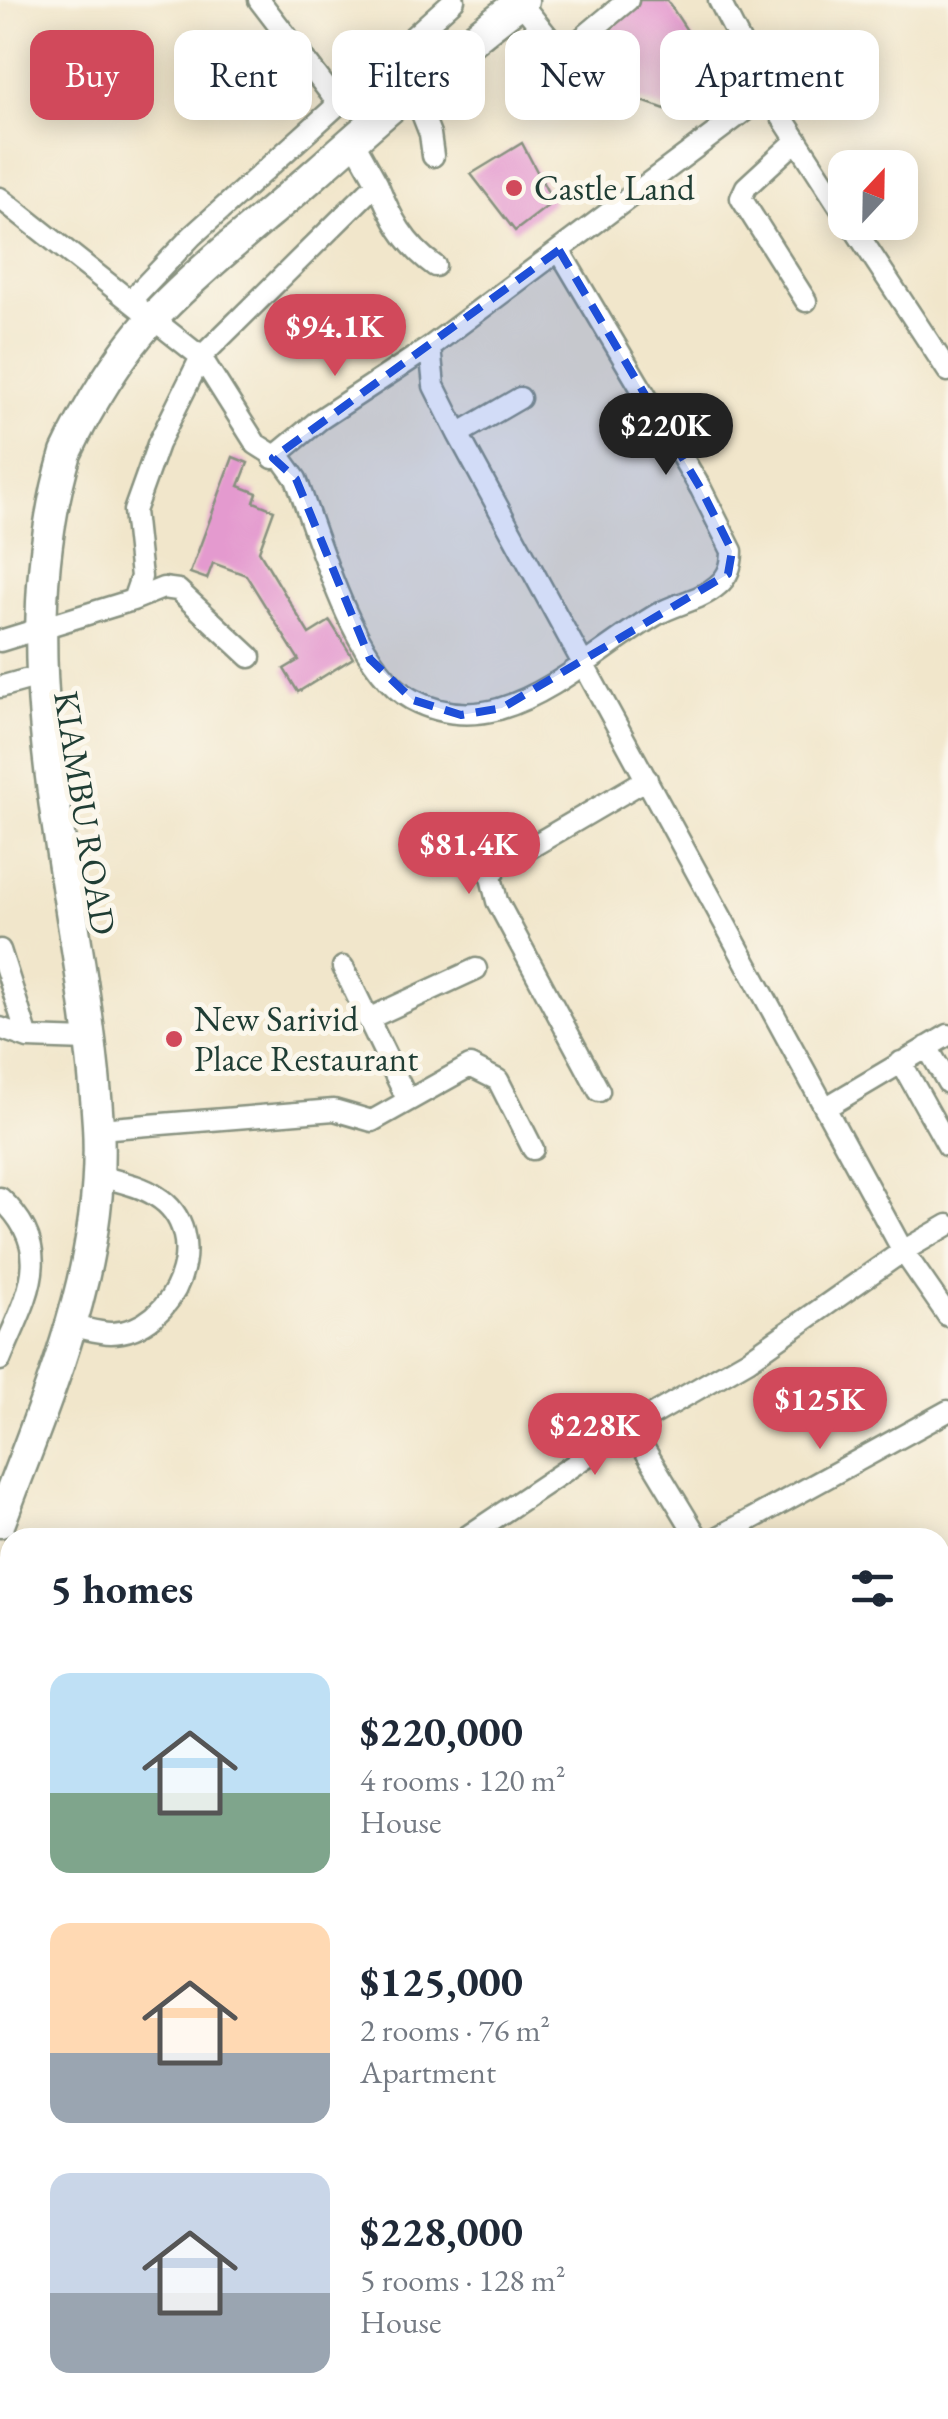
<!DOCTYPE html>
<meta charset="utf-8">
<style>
body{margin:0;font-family:"EB Garamond",serif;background:#f2f2f3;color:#1f2937;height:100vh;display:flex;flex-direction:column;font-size:38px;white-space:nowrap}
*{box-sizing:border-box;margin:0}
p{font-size:32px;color:#747a83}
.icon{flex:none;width:55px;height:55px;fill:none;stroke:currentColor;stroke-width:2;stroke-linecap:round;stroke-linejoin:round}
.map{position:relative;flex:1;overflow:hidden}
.sheet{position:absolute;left:0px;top:1528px;width:950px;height:892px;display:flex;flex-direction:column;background:#fff;border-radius:30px 30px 0 0;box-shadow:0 5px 25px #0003}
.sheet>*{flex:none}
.top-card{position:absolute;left:30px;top:30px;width:890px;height:90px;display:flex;gap:20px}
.needle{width:65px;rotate:22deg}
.tools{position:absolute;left:828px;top:150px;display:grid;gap:20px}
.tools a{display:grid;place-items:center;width:90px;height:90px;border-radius:20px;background:#fff;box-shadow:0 5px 25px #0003;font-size:50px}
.price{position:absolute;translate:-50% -85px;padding:0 22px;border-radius:35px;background:#d1495b;color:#fff;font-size:32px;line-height:65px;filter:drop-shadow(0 2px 5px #0008)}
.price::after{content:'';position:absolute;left:50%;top:60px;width:30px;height:22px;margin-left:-15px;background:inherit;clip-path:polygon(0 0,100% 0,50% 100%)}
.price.selected{background:#222;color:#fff}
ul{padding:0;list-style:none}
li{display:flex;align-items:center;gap:30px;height:250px;padding:0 50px}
li span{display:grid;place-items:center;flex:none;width:280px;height:200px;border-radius:20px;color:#555}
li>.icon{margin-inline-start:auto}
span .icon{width:120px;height:120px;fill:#fffc;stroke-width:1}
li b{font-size:42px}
h2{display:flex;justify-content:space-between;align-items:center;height:120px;padding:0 50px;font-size:42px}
.pill{padding:0 35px;border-radius:20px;background:#fff;box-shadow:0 5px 25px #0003;font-size:35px;line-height:90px}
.pill.selected{background:#d1495b;color:#fff}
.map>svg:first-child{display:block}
.building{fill:#e49acf}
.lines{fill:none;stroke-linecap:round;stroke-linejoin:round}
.minor-casing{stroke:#889280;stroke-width:25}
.highway-casing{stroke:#889280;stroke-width:35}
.minor{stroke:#fff;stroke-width:20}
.highway{stroke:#fff;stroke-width:30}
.marked{fill:#1d4ed8;fill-opacity:0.2;stroke:#1d4ed8;stroke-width:8;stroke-dasharray:20 12;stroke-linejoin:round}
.poi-dot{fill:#d1495b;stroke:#fbf7ec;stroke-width:4}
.labels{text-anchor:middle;stroke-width:10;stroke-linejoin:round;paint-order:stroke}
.poi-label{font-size:35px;fill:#1f3d34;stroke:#fbf7ec;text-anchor:start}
.street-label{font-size:35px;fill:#1f3d34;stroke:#fbf7ec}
</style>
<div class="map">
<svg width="948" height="2419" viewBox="0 0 948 2419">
<rect width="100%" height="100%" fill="#fbf7ec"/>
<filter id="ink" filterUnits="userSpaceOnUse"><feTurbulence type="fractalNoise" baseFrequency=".01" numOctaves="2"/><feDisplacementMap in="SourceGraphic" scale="20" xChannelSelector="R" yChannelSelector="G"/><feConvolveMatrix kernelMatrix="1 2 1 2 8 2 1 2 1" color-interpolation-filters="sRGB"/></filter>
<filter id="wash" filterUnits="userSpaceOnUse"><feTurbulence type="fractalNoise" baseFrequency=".0048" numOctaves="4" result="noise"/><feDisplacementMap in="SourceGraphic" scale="40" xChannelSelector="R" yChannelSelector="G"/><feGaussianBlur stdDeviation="2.25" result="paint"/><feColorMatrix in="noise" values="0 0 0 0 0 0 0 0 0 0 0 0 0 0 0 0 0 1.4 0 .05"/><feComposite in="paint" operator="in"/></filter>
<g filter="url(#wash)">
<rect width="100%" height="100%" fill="#f1e6cb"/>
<g id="blocks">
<path class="building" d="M639 0H667L705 58 665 109 596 85 612 25Z
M522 143 553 202 515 231 471 174Z
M233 457 248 463 239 486 257 493 254 502 274 510 259 551 309 634 330 621 353 658 298 692 284 669 299 660 246 575 213 563 207 579 190 573Z
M10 1817V1928L0 1930V1818Z"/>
</g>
</g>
<g filter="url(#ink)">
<use href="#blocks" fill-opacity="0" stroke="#889280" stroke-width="2.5"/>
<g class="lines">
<defs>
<path id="minor" d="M259 0 337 102
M719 0 767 94 845 215
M520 2 558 49 568 50 628 0
M412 88 430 134 433 156
M767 94 430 347 434 386 458 434 903 1251 948 1316
M797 140 746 187 741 198 806 301
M377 183C391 218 404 244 435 266
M0 198 201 357 256 444 283 461 296 479C319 539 353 667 411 699 439 714 469 717 499 709 557 692 605 645 656 615 676 603 700 601 718 585 729 576 732 565 732 551L701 489 559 250
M850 222 948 371
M132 299 192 236 454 0
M458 434 520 398
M273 458 319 420 430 347
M133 600 163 588 178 590 250 657
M0 641 133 600 141 577 134 511 158 444 201 357 377 183 353 140
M0 687 25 680
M0 950 28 1038
M343 967 408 1101
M368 1019 476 969
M0 1028 28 1038 88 1040
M927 1047 948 1083
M901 1062 948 1146
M599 1091 497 901 491 877 497 867 647 779
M825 1108 948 1035
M99 1129 334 1110 372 1121 470 1066 498 1080 533 1149
M0 1198C59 1252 25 1298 0 1360
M72 1326C84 1328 99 1333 111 1333 176 1332 216 1233 156 1196 140 1185 116 1181 97 1175
M626 1430 748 1360 903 1251 948 1225
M465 1538 626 1430 634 1432 698 1538
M717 1538 948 1411
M0 1642H10
M0 1909 10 1907
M940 1954 948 1969
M0 2003 10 2002
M0 2093 10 2089
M0 2153 10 2150
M0 2264 10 2263
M0 2319 10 2322
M0 2342 10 2339
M940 2362 941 2361
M118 2410 119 2419
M161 2410 176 2419
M193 2410 208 2419
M485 2410 499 2419
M35 2419 40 2410
M616 2419 622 2410
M909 2419 914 2410"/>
<path id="highway" d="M0 1522C48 1393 106 1266 98 1125 85 900 0 675 66 453 86 410 123 348 157 314 203 266 258 224 308 180 378 118 448 56 523 0"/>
</defs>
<use href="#minor" class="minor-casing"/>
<use href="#highway" class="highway-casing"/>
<use href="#minor" class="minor"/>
<use href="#highway" class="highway"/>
</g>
</g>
<path class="marked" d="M559 250 701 489 732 551 728 574 502 708 461 715 413 700 370 659 296 479 273 458Z"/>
<g class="poi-dot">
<circle cx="514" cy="188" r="10"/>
<circle cx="174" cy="1039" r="10"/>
</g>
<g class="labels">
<g class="poi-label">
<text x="534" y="200">Castle Land</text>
<text x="194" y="1031">New Sarivid<tspan x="194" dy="40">Place Restaurant</tspan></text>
</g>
<g class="street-label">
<text transform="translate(85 813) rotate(81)" y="12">KIAMBU ROAD</text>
</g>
</g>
</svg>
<div class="tools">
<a><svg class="needle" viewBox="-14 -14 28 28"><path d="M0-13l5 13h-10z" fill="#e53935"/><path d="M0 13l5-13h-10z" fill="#747a83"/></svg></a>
</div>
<b class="price" style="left:335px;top:379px">$94.1K</b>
<b class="price selected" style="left:666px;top:478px">$220K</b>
<b class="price" style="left:469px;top:897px">$81.4K</b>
<b class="price" style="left:820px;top:1452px">$125K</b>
<b class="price" style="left:595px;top:1478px">$228K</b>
<div class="top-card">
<a class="pill selected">Buy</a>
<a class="pill">Rent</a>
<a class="pill">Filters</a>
<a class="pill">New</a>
<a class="pill">Apartment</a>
</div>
<section class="sheet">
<h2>5 homes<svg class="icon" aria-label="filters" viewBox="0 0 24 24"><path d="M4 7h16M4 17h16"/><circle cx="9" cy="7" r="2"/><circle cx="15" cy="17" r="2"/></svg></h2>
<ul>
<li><span style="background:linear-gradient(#bfe0f5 60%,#7fa58c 0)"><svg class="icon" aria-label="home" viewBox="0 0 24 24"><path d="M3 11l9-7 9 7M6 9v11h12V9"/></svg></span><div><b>$220,000</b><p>4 rooms · 120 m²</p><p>House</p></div></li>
<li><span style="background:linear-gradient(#ffd9b3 65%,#9aa5b1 0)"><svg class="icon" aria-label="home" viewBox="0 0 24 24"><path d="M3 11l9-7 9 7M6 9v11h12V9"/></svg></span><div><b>$125,000</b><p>2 rooms · 76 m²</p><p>Apartment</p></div></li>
<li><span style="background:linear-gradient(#c9d6e8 60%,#9aa5b1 0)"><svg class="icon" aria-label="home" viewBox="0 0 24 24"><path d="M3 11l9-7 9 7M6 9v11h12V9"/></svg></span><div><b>$228,000</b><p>5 rooms · 128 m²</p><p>House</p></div></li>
</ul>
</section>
</div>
